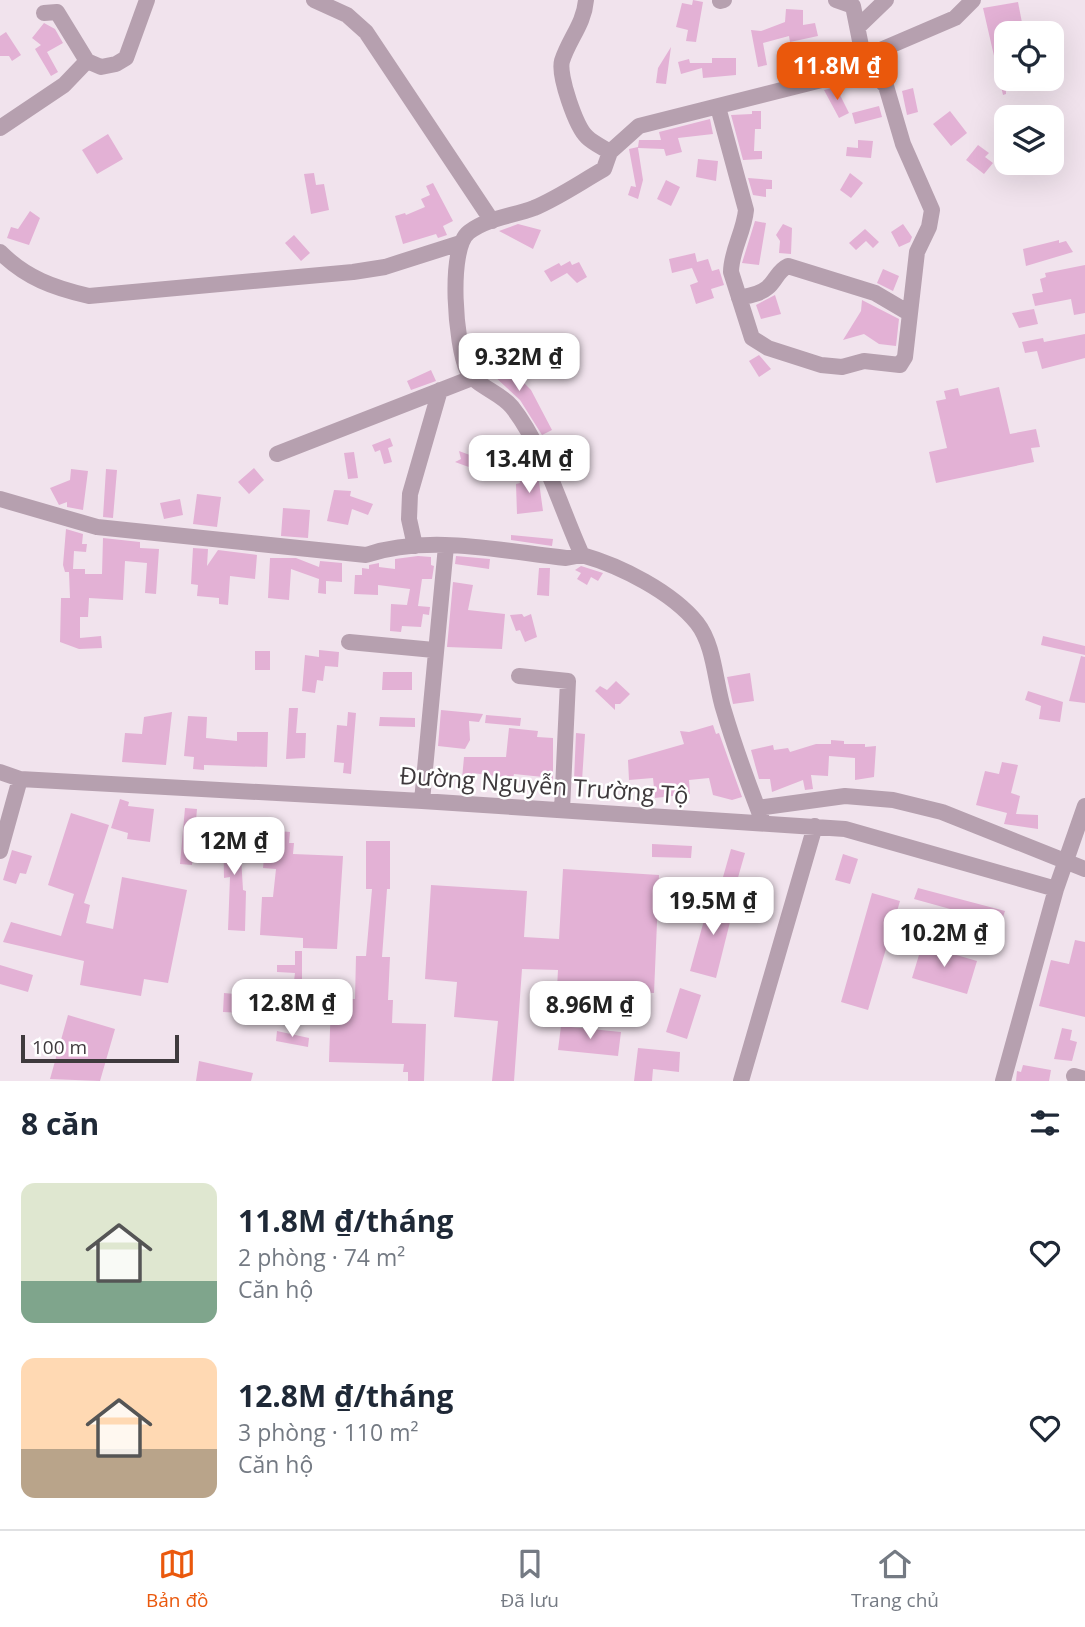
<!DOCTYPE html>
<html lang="vi">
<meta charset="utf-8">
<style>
body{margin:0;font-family:"Open Sans",sans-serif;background:#f6f6f7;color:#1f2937;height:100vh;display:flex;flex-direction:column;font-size:26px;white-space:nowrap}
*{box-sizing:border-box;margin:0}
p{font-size:23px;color:#747a83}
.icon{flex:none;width:38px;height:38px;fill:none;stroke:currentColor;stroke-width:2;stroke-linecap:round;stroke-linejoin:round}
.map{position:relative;height:1081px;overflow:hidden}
.details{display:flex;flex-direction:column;background:#fff;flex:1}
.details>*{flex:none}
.controls{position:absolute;left:994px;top:21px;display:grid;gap:14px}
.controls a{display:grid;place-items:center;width:70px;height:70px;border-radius:14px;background:#fff;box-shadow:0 7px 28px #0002;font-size:35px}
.scale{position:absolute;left:21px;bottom:18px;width:158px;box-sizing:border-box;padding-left:7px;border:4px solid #3f3a3d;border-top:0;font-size:19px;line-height:24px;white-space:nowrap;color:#3f3a3d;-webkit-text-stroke:5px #fff;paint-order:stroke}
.price{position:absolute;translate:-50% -60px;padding:0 16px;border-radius:14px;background:#fff;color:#222;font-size:23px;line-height:46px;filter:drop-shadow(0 2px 4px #0008)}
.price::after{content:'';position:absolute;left:50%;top:42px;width:21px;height:16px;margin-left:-10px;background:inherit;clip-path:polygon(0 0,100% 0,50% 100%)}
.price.on{background:#ea580c;color:#fff}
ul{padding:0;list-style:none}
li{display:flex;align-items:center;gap:21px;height:175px;padding:0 21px}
li span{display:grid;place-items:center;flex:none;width:196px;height:140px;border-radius:14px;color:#555}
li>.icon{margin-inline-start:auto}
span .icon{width:84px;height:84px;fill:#fffc;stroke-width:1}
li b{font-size:30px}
h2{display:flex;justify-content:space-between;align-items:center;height:84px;padding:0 21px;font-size:30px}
.menu{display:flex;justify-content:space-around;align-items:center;height:98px;border-top:2px solid #e0e1e3;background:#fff;font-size:19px;color:#747a83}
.menu a{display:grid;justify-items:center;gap:4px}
.menu .on{color:#ea580c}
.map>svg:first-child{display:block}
.building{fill:#e3b1d5}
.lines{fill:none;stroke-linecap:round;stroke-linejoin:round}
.minor{stroke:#b6a0af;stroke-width:16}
.labels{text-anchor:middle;stroke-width:5;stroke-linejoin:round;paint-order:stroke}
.street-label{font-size:24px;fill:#3f3a3d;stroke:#fff}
</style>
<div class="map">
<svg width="1085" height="1081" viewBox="0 0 1085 1081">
<rect width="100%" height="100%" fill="#f1e3ed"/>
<path class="building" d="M693 0 703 2 696 42 686 41 688 30 676 27 682 3 692 5Z
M1018 2 1024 33H1006V94L1003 95 983 8Z
M786 9 803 10V25L815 23 818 36 790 42 789 36 763 43 767 65 758 67 751 30 761 31 785 22Z
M44 23 55 29 63 43 47 52 58 72 51 76 35 49 41 45 32 38Z
M6 32 21 55 12 61 9 56H0V36Z
M671 47 666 84 656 83 658 68Z
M712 58H736V75L703 78 702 68 681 74 678 62 689 59 690 63H712Z
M836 87 849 113 839 118 824 90Z
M913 88 918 112 907 115 902 91Z
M879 106 882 117 855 124 852 113Z
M752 111H761V129H755L754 151H762V159L743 160 731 115 752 114Z
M950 111 967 133 951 146 933 124Z
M710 119 713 134 678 138 682 152 666 156 664 149 638 148 643 180 638 199 628 195 631 186 636 187 629 149 638 147 639 140H661L659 132Z
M108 134 123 159 97 174 82 150Z
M858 140 873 141 871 158 846 156 847 147 858 148Z
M978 145 989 153 985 157 993 163 984 174 966 160Z
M698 159 718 161 716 181 696 177Z
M314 173 316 185 324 184 329 210 311 214 304 174Z
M850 173 863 183 851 198 840 190Z
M748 178 772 180V189H766V197L753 195Z
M666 180 680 187 671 206 657 199Z
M433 183 453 221 443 226 447 235 438 238 436 234 403 244 395 216 405 213 406 215 425 207 421 199 430 195 426 186Z
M30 211 40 218 29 245 7 238 11 227 18 229Z
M755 221 766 223 759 265 742 263Z
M518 224 541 230 533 249 499 231Z
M783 224 792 228 791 254 779 253 780 241 776 235Z
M903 224 912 237 910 242 899 247 891 232Z
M865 229 879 242 873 248 866 241 856 250 849 243Z
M294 235 310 253 301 261 285 243Z
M1059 240V243L1066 241 1073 252 1026 266 1023 249Z
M695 253 697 262 708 259 712 271 719 269 724 285 711 289 714 298 696 304 690 285 698 282 692 268 672 273 669 259Z
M570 261 572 265 579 262 587 277 577 283 567 273 551 282 544 271 559 263 561 266Z
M1085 265V313L1074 315 1071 299 1035 306 1032 294 1043 292 1040 279 1046 277 1045 273Z
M883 269 899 276 893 291 877 283Z
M775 295 781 314 761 319 756 305Z
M862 300 899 319 896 346 879 344 864 334 843 340 861 311Z
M1034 309 1038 324 1019 328 1012 313Z
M1085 334V358L1042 369 1037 351 1025 353 1022 342 1043 338 1044 342Z
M759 355 771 369 759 377 749 361Z
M489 358 506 365 531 390 552 430 542 435 520 400 493 375 483 370Z
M431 370 436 381 411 390 407 381Z
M999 387 1010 434 1036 429 1040 447 1031 448 1034 462 936 483 929 452 947 448 936 401 946 399 944 391 958 388 960 396Z
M390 438 393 446 388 448 392 462 384 464 380 450 375 452 372 445Z
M459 451 486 461 490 453 500 457 497 465 503 467 499 478 455 462 461 459Z
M354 452 358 478 348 479 344 453Z
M254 468 264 480 249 494 238 482Z
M71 469 88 471 83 510 67 507V502L59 505 50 488 70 480Z
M106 469 117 470 113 518 103 517Z
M538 475 543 511 517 514 516 484 520 483 519 478Z
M334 490 351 491 350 496 373 504 368 515 352 509 348 525 327 521Z
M197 494 221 497 217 527 193 524Z
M180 499 183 515 164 519 160 503Z
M283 508 310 510 308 538 281 536Z
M66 529 83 534 82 544H87L86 552 74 551 73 569H85V574H102L103 538 140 542V548L159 549 156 594 145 593 147 563 125 561 123 600 89 598 88 617H80V638L101 636 102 648 79 649 60 642 61 598H70L69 572H65L63 565Z
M511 535 553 539 552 546 511 540Z
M193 548 208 549 207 566 218 550 257 555 255 579 230 576 228 605 219 604V598L197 596 198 585 191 584Z
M418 556 431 557V565L434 566 432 579H422L418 606 430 607 429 615 423 614 421 627 402 626 401 632 390 631 391 604 407 605 410 589 378 585V595L354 594 355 575H362V568L369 569V565L379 563V567L395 569V559Z
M456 556 490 559 489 569 455 564Z
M270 558H296L319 567 320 561 342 563V582L326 581V594L318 593 319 579 291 569 289 600 268 598Z
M581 566 603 573 598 581 591 577 587 585 577 579 581 573 575 570Z
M539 568H550L549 596 537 595Z
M453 582 473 585 468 610 505 614 502 649 447 647Z
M522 614 524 617 531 614 537 637 525 642 520 630 516 631 510 615Z
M1043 636 1085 646V655L1041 645Z
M319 650 339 652 338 667 325 666 323 681 317 680 315 693 302 691 305 655 319 657Z
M255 651H270V670H255Z
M1081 656 1085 657V703L1069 701Z
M383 672H412V690H382Z
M750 673 754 701 733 704 727 677Z
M616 681 630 694 620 704H615V710L595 691 600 686 607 690Z
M1028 691 1063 702 1060 722 1039 719 1041 706 1025 700Z
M289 708H298L296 733H306L305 758 286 759Z
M441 710 483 714 479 722 469 721 470 740 465 749 438 746Z
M172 712 166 765 122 762 125 733 142 734 144 717Z
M348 712 356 713 351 774 343 773 344 763 334 762 337 725 347 726Z
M486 715 521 718 520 726 485 723Z
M188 716 207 717 206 738 237 741V732H268L267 767 204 765V770L193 769 194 757 184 756Z
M380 717 415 718V727L379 726Z
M713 725 716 734 719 733 742 797 732 800 713 795 709 778 689 780 690 794 655 798 653 778 629 780 628 760 684 744 680 731 689 732Z
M509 728 538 731 537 737 553 738V785H543V777L514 774 513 778 472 773 470 791 461 790 464 757H506Z
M576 733 585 734 582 781 574 780Z
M831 740 844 741V744H865V747L876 746 874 777 855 780V758L829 756 828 776 811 775 813 789 805 790 803 780 772 792 770 779H759L751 750 773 745 774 750 788 748 790 752 816 744H831Z
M1002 762 1018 765 1011 793 1020 796 1016 814 1038 815V829L1004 824 1007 813 976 805 985 771 999 774Z
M120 799 129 802 128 806 154 809 150 842 127 839 128 833 111 828Z
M185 808 197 809 192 865 180 864Z
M71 813 109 825 84 903 90 905 86 923 113 929 122 877 187 890 168 983 144 979 141 996 80 985 84 961 3 942 11 922 61 936 74 894 48 885Z
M223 823H239L243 890 246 891 245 931 228 930 230 877 224 878Z
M267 830 290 832 289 843H294L293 854 343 856 337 949 303 948V938L260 935 262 897H273L276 869 263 868Z
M366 841H390V889H387L382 957H390L388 1000H393L392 1023 426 1024 424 1081H408V1072H403L404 1064 329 1062 331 999H355L356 956H366L372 889H366Z
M652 844 692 846 691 858 652 857Z
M731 849 745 853 737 881 723 877Z
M12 850 32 856 26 874 20 873 16 884 3 880Z
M843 854 858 859 850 884 835 880Z
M563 869 659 875 654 993 557 988 558 970 522 969 514 1081H492L498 1021 454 1017 457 982 425 979 431 885 527 891 524 937 559 939Z
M918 888 1005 911 1001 923 914 899Z
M872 893 900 901 868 1010 841 1002Z
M711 895 735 902 716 978 690 971Z
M1075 940 1085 942V1017L1039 1006 1051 960 1069 964Z
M922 945 977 961 967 994 912 978Z
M295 951H302V981H294L295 973 277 972V965H295Z
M0 965 33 975 28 992 0 984Z
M295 981 311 982V1008L293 1006Z
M680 988 701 995 687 1039 666 1032Z
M224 993 245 995 243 1013 223 1012Z
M266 1000 289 1001 288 1017 265 1015Z
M68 1015 115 1029 100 1081 50 1079Z
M561 1026 621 1032 618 1056 558 1050Z
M1062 1028 1072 1030 1070 1040 1077 1042 1072 1061 1054 1059Z
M277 1031 309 1038 308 1047 276 1041Z
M638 1048 680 1052 679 1072 653 1069 652 1081H634Z
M199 1061 253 1073 251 1081H196Z
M1023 1065 1051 1070 1049 1081H1016L1017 1071 1021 1072Z"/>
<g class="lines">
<path class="minor" d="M314 0 347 15 366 32 492 221
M586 0C584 24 569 39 562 61 558 75 576 127 587 137 593 143 602 147 610 152
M836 0 853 6 864 61 862 67
M720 1 724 0
M44 13 57 12 87 61 101 67 116 64 126 58 147 0
M859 26 886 0
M864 57 955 18 973 0
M718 107 746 210C744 232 731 251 731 272L752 338 768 348 821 365 842 367 864 361 900 365 905 357 917 252 929 227 932 210 903 144 886 86 871 70H861L639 126 610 152 604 169C581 182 558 198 534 208 513 216 487 218 469 232 447 249 456 346 467 370 475 386 500 392 512 407 543 446 561 509 582 555 621 566 672 592 697 623 715 646 715 684 724 711 735 748 749 786 763 822
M0 128 64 85 87 61
M0 252C26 278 54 288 89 296L353 272 385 267 460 243
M739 298C748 296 760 294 767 288 776 281 777 271 788 266L875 293 909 313
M277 454 472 378
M0 499 97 527 366 555C429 534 501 551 566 558L582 555
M415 546 409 519 410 494 440 390
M349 642 434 650
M519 676 568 681 562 810
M0 772 20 779 422 801 845 829 1056 889
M422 801 446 546
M758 808 845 796 893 800 942 812 1085 869
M0 851 20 779
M1074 1076 1085 1079
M741 1081 815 826
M1003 1081 1056 889 1085 806"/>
</g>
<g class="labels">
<g class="street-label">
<text transform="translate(544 786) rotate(4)" y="8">Đường Nguyễn Trường Tộ</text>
</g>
</g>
</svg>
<div class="controls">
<a><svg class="icon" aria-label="locate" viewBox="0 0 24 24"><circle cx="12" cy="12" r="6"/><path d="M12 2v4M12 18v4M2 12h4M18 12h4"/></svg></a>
<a><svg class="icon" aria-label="layers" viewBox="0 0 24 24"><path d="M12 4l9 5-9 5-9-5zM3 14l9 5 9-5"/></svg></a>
</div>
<div class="scale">100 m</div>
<b class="price on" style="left:837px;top:102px">11.8M ₫</b>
<b class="price" style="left:519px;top:393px">9.32M ₫</b>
<b class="price" style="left:529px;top:495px">13.4M ₫</b>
<b class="price" style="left:234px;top:877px">12M ₫</b>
<b class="price" style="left:713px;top:937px">19.5M ₫</b>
<b class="price" style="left:944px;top:969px">10.2M ₫</b>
<b class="price" style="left:292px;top:1039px">12.8M ₫</b>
<b class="price" style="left:590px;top:1041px">8.96M ₫</b>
</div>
<section class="details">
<h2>8 căn<svg class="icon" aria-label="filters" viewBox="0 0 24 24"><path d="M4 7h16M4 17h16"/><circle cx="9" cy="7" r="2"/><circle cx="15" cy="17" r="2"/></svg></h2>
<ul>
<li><span style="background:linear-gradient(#dfe7d0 70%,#7fa58c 0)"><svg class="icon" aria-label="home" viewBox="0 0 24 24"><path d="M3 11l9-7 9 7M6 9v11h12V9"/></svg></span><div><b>11.8M ₫/tháng</b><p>2 phòng · 74 m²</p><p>Căn hộ</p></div><svg class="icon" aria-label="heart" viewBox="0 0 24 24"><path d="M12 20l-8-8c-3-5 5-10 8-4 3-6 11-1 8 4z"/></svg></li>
<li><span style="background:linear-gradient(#ffd9b3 65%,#b9a48a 0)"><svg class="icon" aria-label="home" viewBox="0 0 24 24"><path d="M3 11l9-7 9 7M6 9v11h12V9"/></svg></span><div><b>12.8M ₫/tháng</b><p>3 phòng · 110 m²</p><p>Căn hộ</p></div><svg class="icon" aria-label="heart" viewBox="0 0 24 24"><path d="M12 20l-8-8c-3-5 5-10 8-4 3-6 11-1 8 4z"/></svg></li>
</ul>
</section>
<nav class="menu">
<a class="on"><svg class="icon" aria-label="map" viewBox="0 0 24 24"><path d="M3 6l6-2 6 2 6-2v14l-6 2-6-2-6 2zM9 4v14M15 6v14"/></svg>Bản đồ</a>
<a><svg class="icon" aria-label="saved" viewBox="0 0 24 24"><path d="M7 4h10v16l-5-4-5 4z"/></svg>Đã lưu</a>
<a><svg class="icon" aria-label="home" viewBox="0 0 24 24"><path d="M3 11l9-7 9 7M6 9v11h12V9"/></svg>Trang chủ</a>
</nav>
